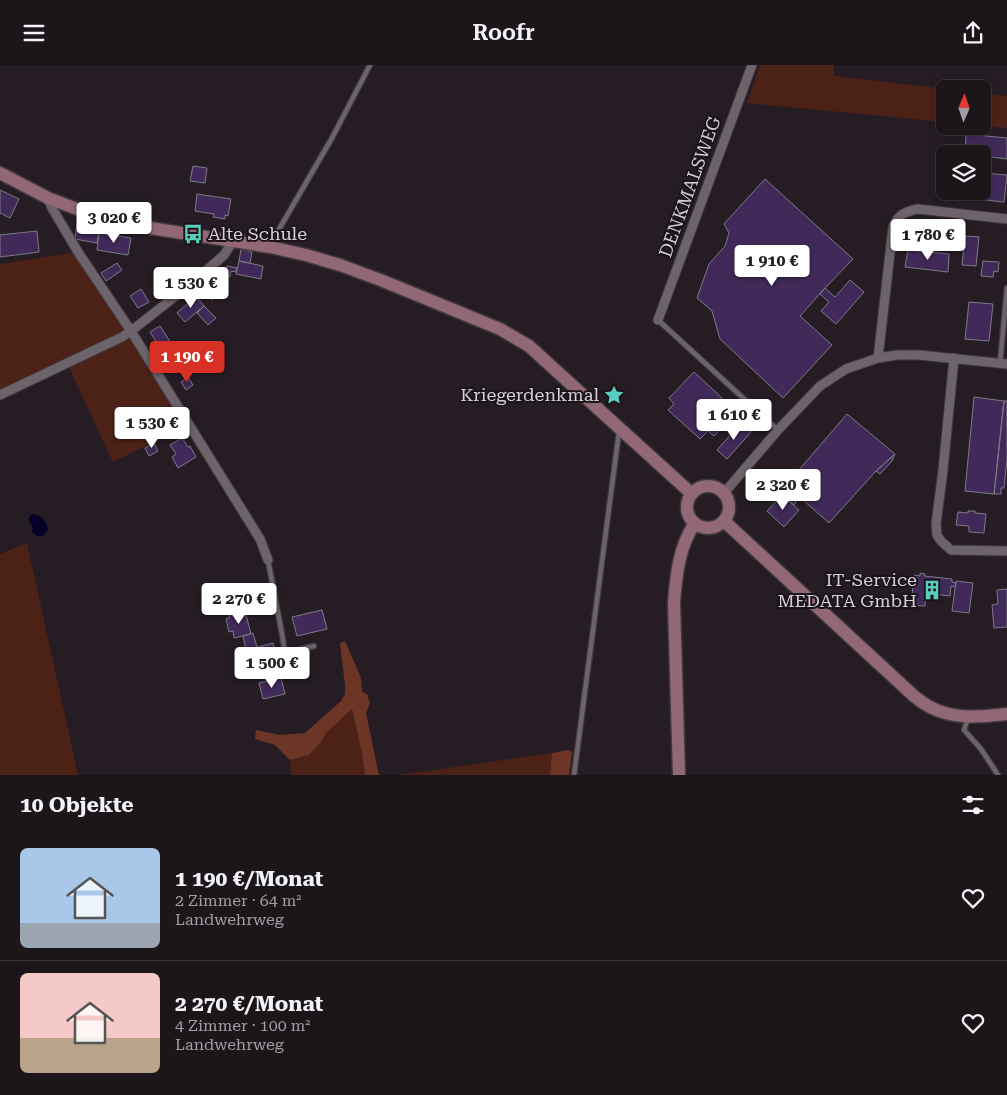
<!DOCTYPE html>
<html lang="de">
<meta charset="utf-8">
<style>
body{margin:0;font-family:"Roboto Serif",serif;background:#251f24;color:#f1f3f6;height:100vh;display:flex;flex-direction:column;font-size:19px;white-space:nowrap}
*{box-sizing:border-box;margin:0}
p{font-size:16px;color:#a09fa3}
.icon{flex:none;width:28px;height:28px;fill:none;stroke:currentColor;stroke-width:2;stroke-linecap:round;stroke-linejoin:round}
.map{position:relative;height:710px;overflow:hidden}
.drawer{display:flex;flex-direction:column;background:#1c161b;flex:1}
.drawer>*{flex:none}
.needle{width:32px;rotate:2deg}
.buttons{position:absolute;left:936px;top:15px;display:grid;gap:10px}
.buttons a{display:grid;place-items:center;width:55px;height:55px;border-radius:8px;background:#1c161b;box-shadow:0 2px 8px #0003,0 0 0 1px #3a353a;font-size:25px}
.price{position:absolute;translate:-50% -42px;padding:0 11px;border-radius:5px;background:#fff;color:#222;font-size:16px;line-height:32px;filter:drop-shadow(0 1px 2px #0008)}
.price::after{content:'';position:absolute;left:50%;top:30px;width:15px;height:11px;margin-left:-8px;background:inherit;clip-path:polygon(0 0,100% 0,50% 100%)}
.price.current{background:#d93025;color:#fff}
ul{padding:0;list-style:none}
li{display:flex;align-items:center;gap:15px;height:125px;padding:0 20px}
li+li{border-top:1px solid #3a353a}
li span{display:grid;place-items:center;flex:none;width:140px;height:100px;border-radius:8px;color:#555}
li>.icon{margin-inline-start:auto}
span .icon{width:60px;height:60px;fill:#fffc;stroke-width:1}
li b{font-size:21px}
h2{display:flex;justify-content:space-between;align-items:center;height:60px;padding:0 20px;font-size:21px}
header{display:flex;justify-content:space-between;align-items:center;height:65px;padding:0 20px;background:#1c161b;font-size:22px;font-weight:600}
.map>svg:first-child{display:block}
.green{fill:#4d2216}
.forest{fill:#6c3526}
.water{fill:#040027}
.building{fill:#412a59;stroke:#7e7a85}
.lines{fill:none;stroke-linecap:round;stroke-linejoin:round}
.lane-casing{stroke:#3f383d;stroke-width:7}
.street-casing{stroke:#3f383d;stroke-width:11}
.secondary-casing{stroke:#3f383d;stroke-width:15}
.lane{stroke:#6d636a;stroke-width:4.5}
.street{stroke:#6d636a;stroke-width:9}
.secondary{stroke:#926876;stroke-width:12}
.labels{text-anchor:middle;stroke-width:4;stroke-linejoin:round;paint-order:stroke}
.street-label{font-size:18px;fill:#d6d0d5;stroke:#1c141a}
.poi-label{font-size:18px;fill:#d6d0d5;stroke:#1c141a;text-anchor:end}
</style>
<header><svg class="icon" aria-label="menu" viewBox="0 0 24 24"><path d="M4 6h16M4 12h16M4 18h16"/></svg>Roofr<svg class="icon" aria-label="share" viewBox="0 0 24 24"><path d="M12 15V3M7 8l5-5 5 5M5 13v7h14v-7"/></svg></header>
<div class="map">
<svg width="1007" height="710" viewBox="0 0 1007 710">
<rect width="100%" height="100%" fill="#261d24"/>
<path class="green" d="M760 0H834V11L946 24 945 57 747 38Z
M982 28 1007 31V63L983 61Z
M78 187 188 360 113 397 67 298 0 330V199Z
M27 478 78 710H0V489Z
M352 644 362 688 365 710H291L290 695 309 690 321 677 326 668Z
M552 688 550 710H399Z"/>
<path class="forest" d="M345 576 361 613 362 627 367 629 370 638 366 648 379 710H365L362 688 352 644 326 668 321 677 309 690 290 695 275 680 255 674 256 665 280 670 305 668 341 636 345 629V620L340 578Z
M568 685 572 687 569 710H550L552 688Z"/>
<path class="water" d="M33 449C42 451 47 456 48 465L43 471H37L32 466 33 463C30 457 25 453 33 449Z"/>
<path class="building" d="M966 69 1007 73V94L982 91V89H965Z
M193 101 207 103 205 118 190 116Z
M982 108 1007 110 1004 137 967 133 968 126H982Z
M765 114 853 194 825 223 800 251 832 280 783 333 720 274 712 246 697 233 709 199 725 181 729 168 724 159Z
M0 125 19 134 10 153 0 148Z
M197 129 231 134 228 151 225 150V154L213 152 214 149 195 146Z
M77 158 100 162 97 178 75 174Z
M37 166 39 187 0 192V170Z
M99 168 131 173 128 190 97 185Z
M965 171 979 172 976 201 962 200Z
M241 184 252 187 250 198 239 196Z
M908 185 949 189 948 207 905 202Z
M239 196 263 201 261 214 236 209Z
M983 196 999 197 998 207 994 206 993 212 981 211Z
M117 198 122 205 106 216 101 208Z
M227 201 237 203 236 207 231 206 230 212 225 211Z
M850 215 864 227 836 259 821 246 829 237 820 229 825 223 835 232Z
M210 222 217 230 212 235 205 227Z
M141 224 149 237 138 243 130 231Z
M196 231 204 241 185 257 177 248Z
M969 237 993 239 989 276 965 274Z
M204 241 216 253 208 260 197 248Z
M160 261 171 278 161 284 150 267Z
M171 278 181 293 176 297 166 281Z
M694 307 737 347 714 371 708 366 700 374 668 345 674 339 669 333Z
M188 312 193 320 186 325 181 317Z
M974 332 1004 336 994 429 965 426Z
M1004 336H1007V394L1004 423H1001V429H994Z
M847 349 895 389 876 406 829 458 786 420Z
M742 357 752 366 727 394 717 385Z
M182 373 188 382 190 381 196 392 178 403 172 392 176 389 170 380Z
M154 378 158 386 149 391 145 383Z
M895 389 892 396 880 409 876 406Z
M793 426 797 430 793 434 796 437 794 440 785 432 788 428 790 430Z
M782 430 799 445 784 462 767 446Z
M968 446H975V448L986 449 984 468 969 467V461L956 460 958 447 968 448Z
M920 508 925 509 924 511 952 514V517L956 518 955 522 951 521 950 531 926 528 925 541 911 540 914 510 920 511Z
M956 516 973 518 969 548 952 546Z
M1007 524V562L994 563 992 540 998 539 997 525Z
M322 545 327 564 297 571 292 552Z
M245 546 251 569 234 573 233 566 229 567 226 554 229 553V550Z
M253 568 257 582 246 585 243 571Z
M273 578 278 601 245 610 239 587Z
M281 613 285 629 263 634 259 618Z"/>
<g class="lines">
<defs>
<path id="lane" d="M271 180 274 173 332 73 370 0
M658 255 778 365
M1000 298 1007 223
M268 495 282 569 285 588 314 581
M968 653 964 665 981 684 998 710
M574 710 619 367"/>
<path id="street" d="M48 133 52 143 78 187 131 266 260 474 268 495
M658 255 752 0
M878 293 893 162C899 149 904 147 918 144L1007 154
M954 293 943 405 936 459 937 470 941 476 951 485 1007 486
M0 330 122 272 131 266 191 219 224 190 233 176
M724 428 778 365 820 321 846 304 878 293 897 290H919L1007 299"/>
<path id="secondary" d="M0 108 48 133 93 150 125 159 270 182 306 190 340 200 383 216 500 264 529 281 692 429
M687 442a21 21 0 1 1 42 0a21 21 0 1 1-42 0Z
M724 456 914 631C919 635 924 639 930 642 954 655 981 652 1007 649
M679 710 674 538C676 511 679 481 695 458"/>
</defs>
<use href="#lane" class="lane-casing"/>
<use href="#street" class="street-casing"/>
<use href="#secondary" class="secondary-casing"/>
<use href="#lane" class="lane"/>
<use href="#street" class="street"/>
<use href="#secondary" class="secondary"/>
</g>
<defs>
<symbol id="bus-bare" viewBox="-9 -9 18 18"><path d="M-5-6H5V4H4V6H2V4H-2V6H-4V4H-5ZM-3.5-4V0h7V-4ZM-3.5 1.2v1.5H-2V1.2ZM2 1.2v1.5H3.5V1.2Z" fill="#59cebe" stroke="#1c141a" stroke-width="2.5" paint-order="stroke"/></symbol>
<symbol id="sight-bare" viewBox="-9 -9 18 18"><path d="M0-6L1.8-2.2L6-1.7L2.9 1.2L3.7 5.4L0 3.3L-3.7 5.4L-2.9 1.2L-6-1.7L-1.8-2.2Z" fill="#59cebe" stroke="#1c141a" stroke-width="2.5" paint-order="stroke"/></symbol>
<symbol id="building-bare" viewBox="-9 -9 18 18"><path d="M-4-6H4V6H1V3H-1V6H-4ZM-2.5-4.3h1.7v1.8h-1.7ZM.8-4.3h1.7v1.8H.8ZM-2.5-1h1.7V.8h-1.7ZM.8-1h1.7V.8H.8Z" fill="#59cebe" stroke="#1c141a" stroke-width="2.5" paint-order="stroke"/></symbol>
</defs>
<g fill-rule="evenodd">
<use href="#bus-bare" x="179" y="155" width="28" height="28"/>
<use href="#sight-bare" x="600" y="316" width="28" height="28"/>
<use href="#building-bare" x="918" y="511" width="28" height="28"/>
</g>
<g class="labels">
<g class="street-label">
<text transform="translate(690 122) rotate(-70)" y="6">DENKMALSWEG</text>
</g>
<g class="poi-label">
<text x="208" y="175" text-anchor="start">Alte Schule</text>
<text x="599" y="336">Kriegerdenkmal</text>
<text x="917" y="521">IT-Service<tspan x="917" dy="21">MEDATA GmbH</tspan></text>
</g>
</g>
</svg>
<div class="buttons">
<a><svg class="needle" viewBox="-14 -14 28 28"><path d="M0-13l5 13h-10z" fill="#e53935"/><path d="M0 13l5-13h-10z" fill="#a09fa3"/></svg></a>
<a><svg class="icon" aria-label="layers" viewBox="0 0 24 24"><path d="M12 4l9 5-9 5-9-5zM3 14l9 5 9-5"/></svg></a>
</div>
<b class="price" style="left:114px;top:179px">3 020 €</b>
<b class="price" style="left:928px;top:196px">1 780 €</b>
<b class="price" style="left:772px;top:222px">1 910 €</b>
<b class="price" style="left:191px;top:244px">1 530 €</b>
<b class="price current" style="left:187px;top:318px">1 190 €</b>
<b class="price" style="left:734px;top:376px">1 610 €</b>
<b class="price" style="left:152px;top:384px">1 530 €</b>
<b class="price" style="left:783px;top:446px">2 320 €</b>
<b class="price" style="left:239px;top:560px">2 270 €</b>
<b class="price" style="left:272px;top:624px">1 500 €</b>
</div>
<section class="drawer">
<h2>10 Objekte<svg class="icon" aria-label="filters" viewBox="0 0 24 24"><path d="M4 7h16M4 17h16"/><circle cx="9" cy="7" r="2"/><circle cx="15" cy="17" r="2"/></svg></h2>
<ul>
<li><span style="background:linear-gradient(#a9c7e8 75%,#9aa5b1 0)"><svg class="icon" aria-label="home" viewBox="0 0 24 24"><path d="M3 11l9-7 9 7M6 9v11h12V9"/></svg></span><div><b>1 190 €/Monat</b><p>2 Zimmer · 64 m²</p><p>Landwehrweg</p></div><svg class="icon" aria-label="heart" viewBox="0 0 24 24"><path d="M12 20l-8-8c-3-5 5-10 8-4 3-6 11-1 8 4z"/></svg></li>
<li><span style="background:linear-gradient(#f6c9c9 65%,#b9a48a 0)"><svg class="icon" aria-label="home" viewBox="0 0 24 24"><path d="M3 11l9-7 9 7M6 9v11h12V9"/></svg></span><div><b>2 270 €/Monat</b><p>4 Zimmer · 100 m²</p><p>Landwehrweg</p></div><svg class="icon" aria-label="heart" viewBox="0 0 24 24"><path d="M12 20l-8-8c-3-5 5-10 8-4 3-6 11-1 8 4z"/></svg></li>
</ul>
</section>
